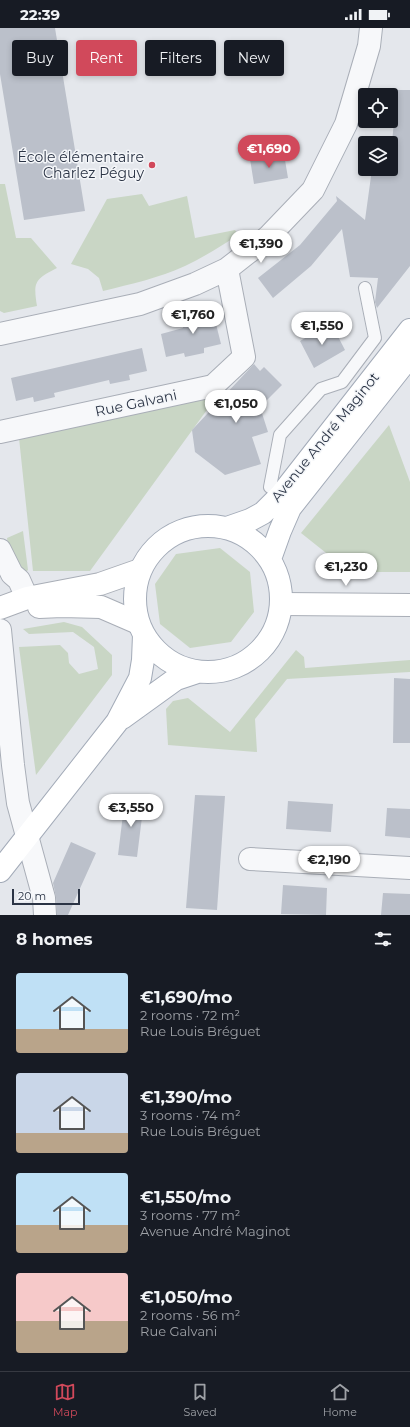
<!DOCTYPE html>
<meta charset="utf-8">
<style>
body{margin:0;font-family:Montserrat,sans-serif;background:#20242c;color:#f1f3f6;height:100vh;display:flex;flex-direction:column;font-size:15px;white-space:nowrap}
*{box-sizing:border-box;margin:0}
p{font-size:13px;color:#9ea1a6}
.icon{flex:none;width:22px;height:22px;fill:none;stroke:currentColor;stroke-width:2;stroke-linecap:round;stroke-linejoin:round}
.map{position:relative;height:887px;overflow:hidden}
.sheet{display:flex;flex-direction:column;background:#171b24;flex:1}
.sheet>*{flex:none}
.banner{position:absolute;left:12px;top:12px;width:386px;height:36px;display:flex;gap:8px}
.tools{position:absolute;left:358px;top:60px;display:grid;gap:8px}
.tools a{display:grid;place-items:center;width:40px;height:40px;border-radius:4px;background:#171b24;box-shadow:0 2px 6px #0003;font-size:20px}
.scale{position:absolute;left:12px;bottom:10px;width:68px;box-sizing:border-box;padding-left:4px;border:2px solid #2b3445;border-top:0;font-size:11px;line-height:14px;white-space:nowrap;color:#2b3445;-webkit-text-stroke:3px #f4f6f9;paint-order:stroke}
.price{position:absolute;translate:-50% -34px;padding:0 9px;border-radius:14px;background:#fff;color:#222;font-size:13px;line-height:26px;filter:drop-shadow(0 1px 2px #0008)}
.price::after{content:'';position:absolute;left:50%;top:24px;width:12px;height:9px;margin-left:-6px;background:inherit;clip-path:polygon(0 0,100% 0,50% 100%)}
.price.selected{background:#d1495b;color:#fff}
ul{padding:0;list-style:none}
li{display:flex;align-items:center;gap:12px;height:100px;padding:0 16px}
li span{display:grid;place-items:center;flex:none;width:112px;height:80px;border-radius:4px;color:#555}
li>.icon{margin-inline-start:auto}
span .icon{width:48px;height:48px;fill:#fffc;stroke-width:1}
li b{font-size:17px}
h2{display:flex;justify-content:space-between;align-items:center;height:48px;padding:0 16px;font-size:17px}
.chip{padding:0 14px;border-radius:4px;background:#171b24;box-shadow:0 2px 6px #0003;font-size:14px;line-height:36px}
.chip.selected{background:#d1495b;color:#fff}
.status{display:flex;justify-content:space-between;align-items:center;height:28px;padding:0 20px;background:#171b24;direction:ltr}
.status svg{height:11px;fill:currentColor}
.tabs{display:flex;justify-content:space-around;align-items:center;height:56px;border-top:1px solid #363941;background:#171b24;font-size:11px;color:#9ea1a6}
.tabs a{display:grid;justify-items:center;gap:2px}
.tabs .selected{color:#d1495b}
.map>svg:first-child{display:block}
.green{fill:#c9d6c5}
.building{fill:#bbc0ca}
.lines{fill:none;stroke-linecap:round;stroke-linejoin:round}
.lane-casing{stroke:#a9aeb7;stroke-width:14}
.street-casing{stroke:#a9aeb7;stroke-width:24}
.secondary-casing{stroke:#a9aeb7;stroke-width:24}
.primary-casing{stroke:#a3abb8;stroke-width:24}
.lane{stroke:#f7f8fa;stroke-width:12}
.street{stroke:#f7f8fa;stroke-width:22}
.secondary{stroke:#fff;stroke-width:22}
.primary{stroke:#fff;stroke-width:22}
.poi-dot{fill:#d1495b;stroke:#f4f6f9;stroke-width:1.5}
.labels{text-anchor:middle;stroke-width:3;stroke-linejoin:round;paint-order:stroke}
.poi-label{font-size:14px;fill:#2b3445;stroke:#f4f6f9;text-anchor:end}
.street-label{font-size:14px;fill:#2b3445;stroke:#f4f6f9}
</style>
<div class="status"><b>22:39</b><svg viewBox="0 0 49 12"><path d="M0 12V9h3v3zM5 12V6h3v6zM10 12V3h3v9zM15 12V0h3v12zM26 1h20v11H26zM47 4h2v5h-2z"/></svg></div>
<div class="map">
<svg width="410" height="887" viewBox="0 0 410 887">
<rect width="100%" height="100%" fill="#e4e7ec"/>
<path class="green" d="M0 156H5L16 210H31L57 240C35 251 33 254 37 278L4 285 0 283Z
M142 166 149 178 187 168 195 210 235 202 238 207C221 218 204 229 185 238 159 250 131 256 103 263L99 250 88 241 71 236 107 171Z
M217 368 90 543H33L19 410Z
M389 397 410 454V544H350L301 505Z
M23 503 28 542 24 546 8 518 7 510Z
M220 520 250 544 254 584 231 614 190 620 160 596 155 556 176 526Z
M64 594 82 599 112 627V647L36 747 19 619 60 617 68 625 69 635 79 646 98 641 94 619 73 604 29 606 23 601Z
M296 622 304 629 305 640 410 632V644L287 651 255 691 257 724 168 717 166 681 173 673 188 670 230 704Z"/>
<path class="building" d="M0 0H55L85 183 24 192 0 46Z
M397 62H410V238L377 280 375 274 378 250 350 249 342 201 311 238 273 270 258 250 300 217 337 173 336 168 365 192 372 141H391V125Z
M284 126 288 150 254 156 250 131Z
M212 280 221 316 204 320V325L185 329 184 325 166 329 161 306 183 300 182 293 186 292 184 286Z
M331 295 345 322 314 340 300 313Z
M142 320 147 343 129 347 130 352 110 356 109 352 54 365 55 369 34 374 33 369 16 373 11 350Z
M254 336 260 343 264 339 282 357 260 379 268 404 252 409 261 436 225 447 195 424 192 402Z
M394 650 410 651V715H393Z
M195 767 225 768 217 882 186 880Z
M125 770 144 773 137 829 118 827Z
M288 773 333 776 331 804 286 801Z
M387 780 410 781V810L385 808Z
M71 814 96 825 68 887H57L56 869 53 855Z
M283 857 327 860 326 887 281 886Z
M383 865 410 866V887H381Z"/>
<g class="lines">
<defs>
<path id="lane" d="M281 467 270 459 280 407 321 361 342 354 375 310 365 260"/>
<path id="street" d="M0 306 140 276 195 256 227 241 268 209 313 162 346 96 369 18 371 0
M0 404 213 358 244 329 227 241
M0 522 12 546 19 552 27 570
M0 602 13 737 18 775 44 870 45 887
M250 831 410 840"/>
<path id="secondary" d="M282 576 410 577
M39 579 62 578 101 579 138 595
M0 580 27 570 100 556 140 542"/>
<path id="primary" d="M135 571a73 73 0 1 1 146 0a73 73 0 1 1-146 0Z
M227 500 250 492 263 485 281 467 410 302
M270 531 280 503 290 480 410 328
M122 690 176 651 197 644
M0 843 117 694 140 650 143 632 144 607"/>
</defs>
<use href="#lane" class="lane-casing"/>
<use href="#street" class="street-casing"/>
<use href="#secondary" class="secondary-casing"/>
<use href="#primary" class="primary-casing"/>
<use href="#lane" class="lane"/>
<use href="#street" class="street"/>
<use href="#secondary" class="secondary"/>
<use href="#primary" class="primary"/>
</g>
<circle class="poi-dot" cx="152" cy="137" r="4"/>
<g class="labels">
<g class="poi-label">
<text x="144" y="134">École élémentaire<tspan x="144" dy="16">Charlez Péguy</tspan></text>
</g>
<g class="street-label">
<text transform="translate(136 375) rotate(-12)" y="5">Rue Galvani</text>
<text transform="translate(325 409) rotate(-51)" y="5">Avenue André Maginot</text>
</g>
</g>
</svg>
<div class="tools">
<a><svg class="icon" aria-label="locate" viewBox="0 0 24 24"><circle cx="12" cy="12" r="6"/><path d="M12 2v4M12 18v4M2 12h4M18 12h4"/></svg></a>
<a><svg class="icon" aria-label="layers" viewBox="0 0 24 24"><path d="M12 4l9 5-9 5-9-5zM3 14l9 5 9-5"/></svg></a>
</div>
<div class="scale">20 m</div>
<b class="price selected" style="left:269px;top:141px">€1,690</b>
<b class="price" style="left:261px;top:236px">€1,390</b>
<b class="price" style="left:193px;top:307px">€1,760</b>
<b class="price" style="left:322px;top:318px">€1,550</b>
<b class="price" style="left:236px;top:396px">€1,050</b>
<b class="price" style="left:346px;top:559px">€1,230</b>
<b class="price" style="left:131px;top:800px">€3,550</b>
<b class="price" style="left:329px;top:852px">€2,190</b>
<div class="banner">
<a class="chip">Buy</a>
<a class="chip selected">Rent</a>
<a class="chip">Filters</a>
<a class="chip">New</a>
</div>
</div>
<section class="sheet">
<h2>8 homes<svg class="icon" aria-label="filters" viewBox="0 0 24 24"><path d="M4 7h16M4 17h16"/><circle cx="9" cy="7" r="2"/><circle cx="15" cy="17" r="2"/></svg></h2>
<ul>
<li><span style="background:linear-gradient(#bfe0f5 70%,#b9a48a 0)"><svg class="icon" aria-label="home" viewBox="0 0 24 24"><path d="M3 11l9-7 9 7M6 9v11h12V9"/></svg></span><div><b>€1,690/mo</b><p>2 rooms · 72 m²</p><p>Rue Louis Bréguet</p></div></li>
<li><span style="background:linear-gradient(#c9d6e8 75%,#b9a48a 0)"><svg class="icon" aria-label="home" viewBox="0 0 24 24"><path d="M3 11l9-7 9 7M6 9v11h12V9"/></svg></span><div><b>€1,390/mo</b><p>3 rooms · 74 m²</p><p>Rue Louis Bréguet</p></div></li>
<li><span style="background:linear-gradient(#bfe0f5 65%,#b9a48a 0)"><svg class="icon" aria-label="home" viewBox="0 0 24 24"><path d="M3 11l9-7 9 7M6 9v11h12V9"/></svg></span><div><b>€1,550/mo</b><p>3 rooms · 77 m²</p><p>Avenue André Maginot</p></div></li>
<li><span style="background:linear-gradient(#f6c9c9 60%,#b9a48a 0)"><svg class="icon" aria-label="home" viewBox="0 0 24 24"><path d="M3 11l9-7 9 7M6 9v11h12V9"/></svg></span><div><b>€1,050/mo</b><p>2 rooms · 56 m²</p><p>Rue Galvani</p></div></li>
</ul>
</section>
<nav class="tabs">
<a class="selected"><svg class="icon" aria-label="map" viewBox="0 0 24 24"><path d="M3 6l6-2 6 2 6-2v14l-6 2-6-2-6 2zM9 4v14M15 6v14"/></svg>Map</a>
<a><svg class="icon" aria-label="saved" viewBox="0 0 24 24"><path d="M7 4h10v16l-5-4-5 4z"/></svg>Saved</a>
<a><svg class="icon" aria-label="home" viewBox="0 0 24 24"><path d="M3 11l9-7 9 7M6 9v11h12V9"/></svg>Home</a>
</nav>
